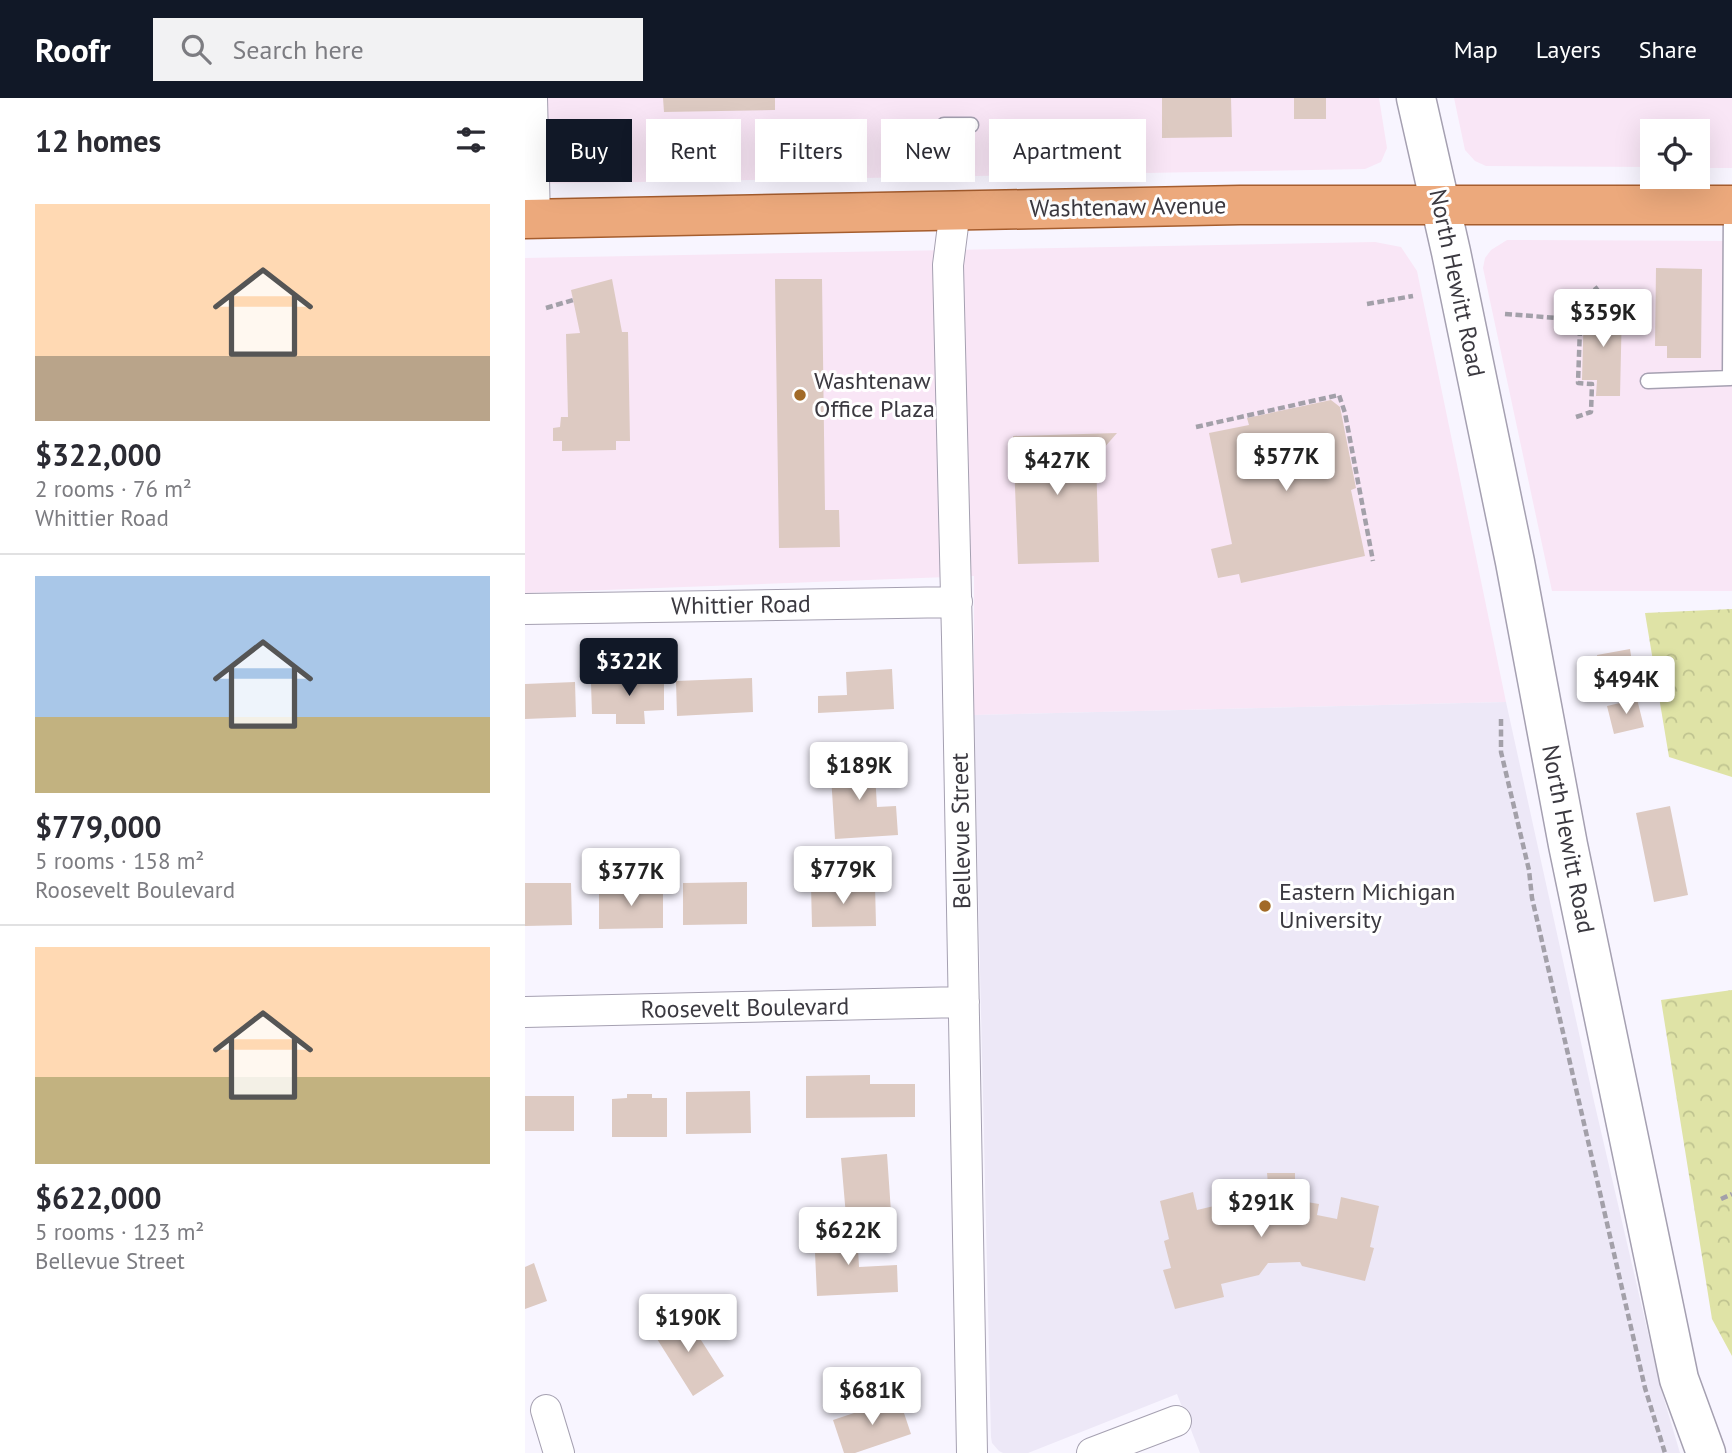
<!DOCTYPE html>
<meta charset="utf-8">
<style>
body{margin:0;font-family:"PT Sans",sans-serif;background:#f2f2f3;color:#2b2b33;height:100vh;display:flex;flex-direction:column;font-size:26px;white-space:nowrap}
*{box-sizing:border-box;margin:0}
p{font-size:23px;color:#7c7c81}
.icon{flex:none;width:38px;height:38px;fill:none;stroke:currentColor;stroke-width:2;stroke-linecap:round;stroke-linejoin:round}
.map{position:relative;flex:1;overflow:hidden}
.side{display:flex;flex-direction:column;background:#fff;width:525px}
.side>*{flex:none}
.guide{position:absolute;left:21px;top:21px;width:665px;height:63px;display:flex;gap:14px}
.fabs{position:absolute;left:1115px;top:21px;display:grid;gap:14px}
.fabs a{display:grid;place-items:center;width:70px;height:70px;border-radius:0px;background:#fff;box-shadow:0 7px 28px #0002;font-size:35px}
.price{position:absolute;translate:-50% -60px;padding:0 16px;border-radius:7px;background:#fff;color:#222;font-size:23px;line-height:46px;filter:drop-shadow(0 2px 4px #0008)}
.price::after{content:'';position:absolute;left:50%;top:42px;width:21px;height:16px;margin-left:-10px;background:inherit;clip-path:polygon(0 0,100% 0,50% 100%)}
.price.on{background:#111827;color:#fff}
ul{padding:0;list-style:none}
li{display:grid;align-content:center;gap:14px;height:371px;padding:0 35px}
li+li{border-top:2px solid #e1e1e2}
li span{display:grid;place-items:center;height:217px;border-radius:0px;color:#555}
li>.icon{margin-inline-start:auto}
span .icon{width:126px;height:126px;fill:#fffc;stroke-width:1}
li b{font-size:30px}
h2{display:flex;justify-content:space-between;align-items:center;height:84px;padding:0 35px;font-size:30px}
.chip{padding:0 24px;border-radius:0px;background:#fff;box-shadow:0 7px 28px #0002;font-size:24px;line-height:63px}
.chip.on{background:#111827;color:#fff}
header{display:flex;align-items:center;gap:42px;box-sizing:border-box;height:98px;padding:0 35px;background:#111827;color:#fff}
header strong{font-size:33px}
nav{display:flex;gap:38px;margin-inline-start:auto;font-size:24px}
.search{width:490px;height:63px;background:#f2f2f3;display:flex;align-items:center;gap:18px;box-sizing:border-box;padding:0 24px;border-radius:0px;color:#7c7c81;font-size:26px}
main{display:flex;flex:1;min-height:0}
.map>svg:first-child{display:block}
.commercial{fill:#f9e6f6}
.built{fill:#ede8f7}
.forest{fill:url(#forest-crowns)}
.building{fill:#ddcac2}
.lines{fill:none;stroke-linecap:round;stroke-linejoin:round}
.lane-casing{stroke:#a5a0b1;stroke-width:17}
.street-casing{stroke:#a5a0b1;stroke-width:32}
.secondary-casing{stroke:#a5a0b1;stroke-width:41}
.primary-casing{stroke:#a65d2e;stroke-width:41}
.path{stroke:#a3a0a9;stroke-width:4.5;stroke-dasharray:7 3.5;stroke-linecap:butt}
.lane{stroke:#fff;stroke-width:14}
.street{stroke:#fff;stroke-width:30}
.secondary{stroke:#fff;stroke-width:38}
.primary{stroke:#eca97c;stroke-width:38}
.poi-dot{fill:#a26a27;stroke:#fff;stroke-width:2.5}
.labels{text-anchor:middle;stroke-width:6;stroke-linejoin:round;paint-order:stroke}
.street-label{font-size:24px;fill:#3b3940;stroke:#fff}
.poi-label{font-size:24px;fill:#3b3940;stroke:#fff;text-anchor:start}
</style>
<header>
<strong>Roofr</strong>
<div class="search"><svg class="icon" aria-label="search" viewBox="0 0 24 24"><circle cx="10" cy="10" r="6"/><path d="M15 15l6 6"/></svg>Search here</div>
<nav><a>Map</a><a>Layers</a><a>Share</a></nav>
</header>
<main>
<section class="side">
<h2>12 homes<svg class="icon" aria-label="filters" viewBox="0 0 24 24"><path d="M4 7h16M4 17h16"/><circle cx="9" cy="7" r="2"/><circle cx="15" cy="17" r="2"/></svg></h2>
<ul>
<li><span style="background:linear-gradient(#ffd9b3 70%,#b9a48a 0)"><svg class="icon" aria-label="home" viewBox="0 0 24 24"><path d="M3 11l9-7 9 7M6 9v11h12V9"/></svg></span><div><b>$322,000</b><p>2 rooms · 76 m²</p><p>Whittier Road</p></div></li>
<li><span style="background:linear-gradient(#a9c7e8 65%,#c2b280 0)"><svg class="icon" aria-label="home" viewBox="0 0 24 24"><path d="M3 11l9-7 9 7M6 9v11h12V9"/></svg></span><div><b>$779,000</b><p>5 rooms · 158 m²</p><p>Roosevelt Boulevard</p></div></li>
<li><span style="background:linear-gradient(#ffd9b3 60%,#c2b280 0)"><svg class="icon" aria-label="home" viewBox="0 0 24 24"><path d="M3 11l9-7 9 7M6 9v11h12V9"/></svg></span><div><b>$622,000</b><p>5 rooms · 123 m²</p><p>Bellevue Street</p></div></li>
</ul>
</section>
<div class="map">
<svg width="1207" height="1355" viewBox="0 0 1207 1355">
<defs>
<pattern id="forest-crowns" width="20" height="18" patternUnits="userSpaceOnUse" patternTransform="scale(1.75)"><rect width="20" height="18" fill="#dfe3a6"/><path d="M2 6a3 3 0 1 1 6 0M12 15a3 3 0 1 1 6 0" fill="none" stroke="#c0c490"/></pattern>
</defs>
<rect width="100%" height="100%" fill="#f8f5ff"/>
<path class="commercial" d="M0 0H854L862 50 856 64 840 71 0 86Z
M929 0H1207V70H1173L1172 33H1127V69L961 68 950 63 940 52Z
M982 142 1207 143V493H1027L958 170 960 160 966 152Z
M850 144 876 149 892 173 981 604 449 617V478L0 495V160Z"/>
<path class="built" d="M981 604 1068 999 1136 1291 1155 1355H675L652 1296 503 1355H478L474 1353 467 1345 466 1339 449 617Z"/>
<path class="forest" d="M1207 511V679L1144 659 1120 515Z
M1207 892V1258L1187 1221 1136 902Z"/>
<path class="building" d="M138 0H250V12L139 14Z
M637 0H706L707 39 637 40Z
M769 0H801V21H769Z
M1131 170 1177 171 1176 260H1142V248H1130Z
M87 181 97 234H103L105 343H91V352L37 353V343H28V330L35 329 36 319H43L41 236 55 235 46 192Z
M250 181H297L300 412H314L315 449 254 450Z
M1059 209H1097L1095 298H1071L1072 282H1057Z
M806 302 815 309 831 390 826 392 840 458 716 485 714 476 693 480 686 451 707 446 684 335 724 327 722 320Z
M592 335 571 359 574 464 493 466 488 338Z
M1105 551 1111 590 1078 595 1072 557Z
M367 571 369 611 293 615V598L322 597 321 574Z
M91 578H139V612L119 613 120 626H91V616H67L66 585H92Z
M227 580 228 614 152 618 151 583Z
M50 584 51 619 0 621V586Z
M1112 601 1119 629 1089 636 1082 608Z
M344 660 345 675H350L352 709 371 708 373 737 310 741 305 662Z
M1145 708 1163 797 1129 804 1111 715Z
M222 784V826L158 827V785Z
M0 785H46L47 827 0 828Z
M350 786 351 828 287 829 286 787Z
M138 788V830L74 831V789Z
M345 977V986H390V1019L281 1020V978Z
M225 993 226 1035 161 1036V994Z
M102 996H127V1000H142V1039H87V1001L102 1000Z
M0 998H49V1033H0Z
M362 1056 366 1114 321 1118 316 1060Z
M742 1075H770V1085H776V1103L794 1106 792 1117 812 1121 816 1099 854 1108 845 1149 849 1150 840 1183 777 1168 775 1164 743 1165 734 1177 696 1186 699 1199 650 1211 638 1172 646 1170 639 1143 644 1141 635 1103 668 1094 672 1112 689 1108 690 1112 692 1111 690 1103 713 1097 715 1104 729 1100 730 1105 738 1103 736 1086H743Z
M332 1131 334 1169 372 1167 373 1194 292 1198 289 1133Z
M9 1165 22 1203 0 1211V1169Z
M158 1214 199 1278 168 1298 127 1233Z
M374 1300 386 1336 330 1355H319L308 1322Z"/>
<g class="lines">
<defs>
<path id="lane" d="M419 27H446
M1123 283 1205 280 1206 109"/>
<path id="street" d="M7 0 10 121
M430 112 423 167 432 539 447 1355
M0 511 432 504
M0 914 439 904
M21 1312 34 1355
M567 1355 651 1323"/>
<path id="secondary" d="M891 0 926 154 990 464 1043 747 1154 1281 1181 1355"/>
<path id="primary" d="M0 121 715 107H1207"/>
</defs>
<use href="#lane" class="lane-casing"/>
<use href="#street" class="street-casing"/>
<use href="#secondary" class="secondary-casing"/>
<use href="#primary" class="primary-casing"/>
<path class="path" d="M842 206 888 198
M21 210 48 202
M980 216 1033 220
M1051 319 1066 314 1067 286 1053 285 1056 202 1073 189
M671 329 814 297 820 315 848 463
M976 621V654L1004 772 1007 800 1120 1290 1140 1355
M1196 1101 1207 1096"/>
<use href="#lane" class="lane"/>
<use href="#street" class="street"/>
<use href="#secondary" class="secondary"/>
<use href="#primary" class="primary"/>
</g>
<g class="poi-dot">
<circle cx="275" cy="297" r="7"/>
<circle cx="740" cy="808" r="7"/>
</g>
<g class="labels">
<g class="street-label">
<text transform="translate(603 109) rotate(-1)" y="8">Washtenaw Avenue</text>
<text transform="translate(932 185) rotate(78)" y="8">North Hewitt Road</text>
<text transform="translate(216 507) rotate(-1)" y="8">Whittier Road</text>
<text transform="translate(436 733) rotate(-91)" y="8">Bellevue Street</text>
<text transform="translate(1043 741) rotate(79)" y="8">North Hewitt Road</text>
<text transform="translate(220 910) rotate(-1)" y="8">Roosevelt Boulevard</text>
</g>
<g class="poi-label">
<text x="289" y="291">Washtenaw<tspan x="289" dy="28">Office Plaza</tspan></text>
<text x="754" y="802">Eastern Michigan<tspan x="754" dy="28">University</tspan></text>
</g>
</g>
</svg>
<div class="fabs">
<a><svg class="icon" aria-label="locate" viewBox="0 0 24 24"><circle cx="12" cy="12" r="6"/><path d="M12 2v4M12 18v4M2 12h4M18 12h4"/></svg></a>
</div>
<b class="price" style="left:1078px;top:251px">$359K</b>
<b class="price" style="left:761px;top:395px">$577K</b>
<b class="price" style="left:532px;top:399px">$427K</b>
<b class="price on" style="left:104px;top:600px">$322K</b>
<b class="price" style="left:1101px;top:618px">$494K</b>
<b class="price" style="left:334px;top:704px">$189K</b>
<b class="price" style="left:318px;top:808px">$779K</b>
<b class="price" style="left:106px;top:810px">$377K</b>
<b class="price" style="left:736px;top:1141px">$291K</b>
<b class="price" style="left:323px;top:1169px">$622K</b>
<b class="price" style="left:163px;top:1256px">$190K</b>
<b class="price" style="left:347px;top:1329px">$681K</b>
<div class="guide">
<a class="chip on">Buy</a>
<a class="chip">Rent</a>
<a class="chip">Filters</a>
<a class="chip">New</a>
<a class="chip">Apartment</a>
</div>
</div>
</main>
